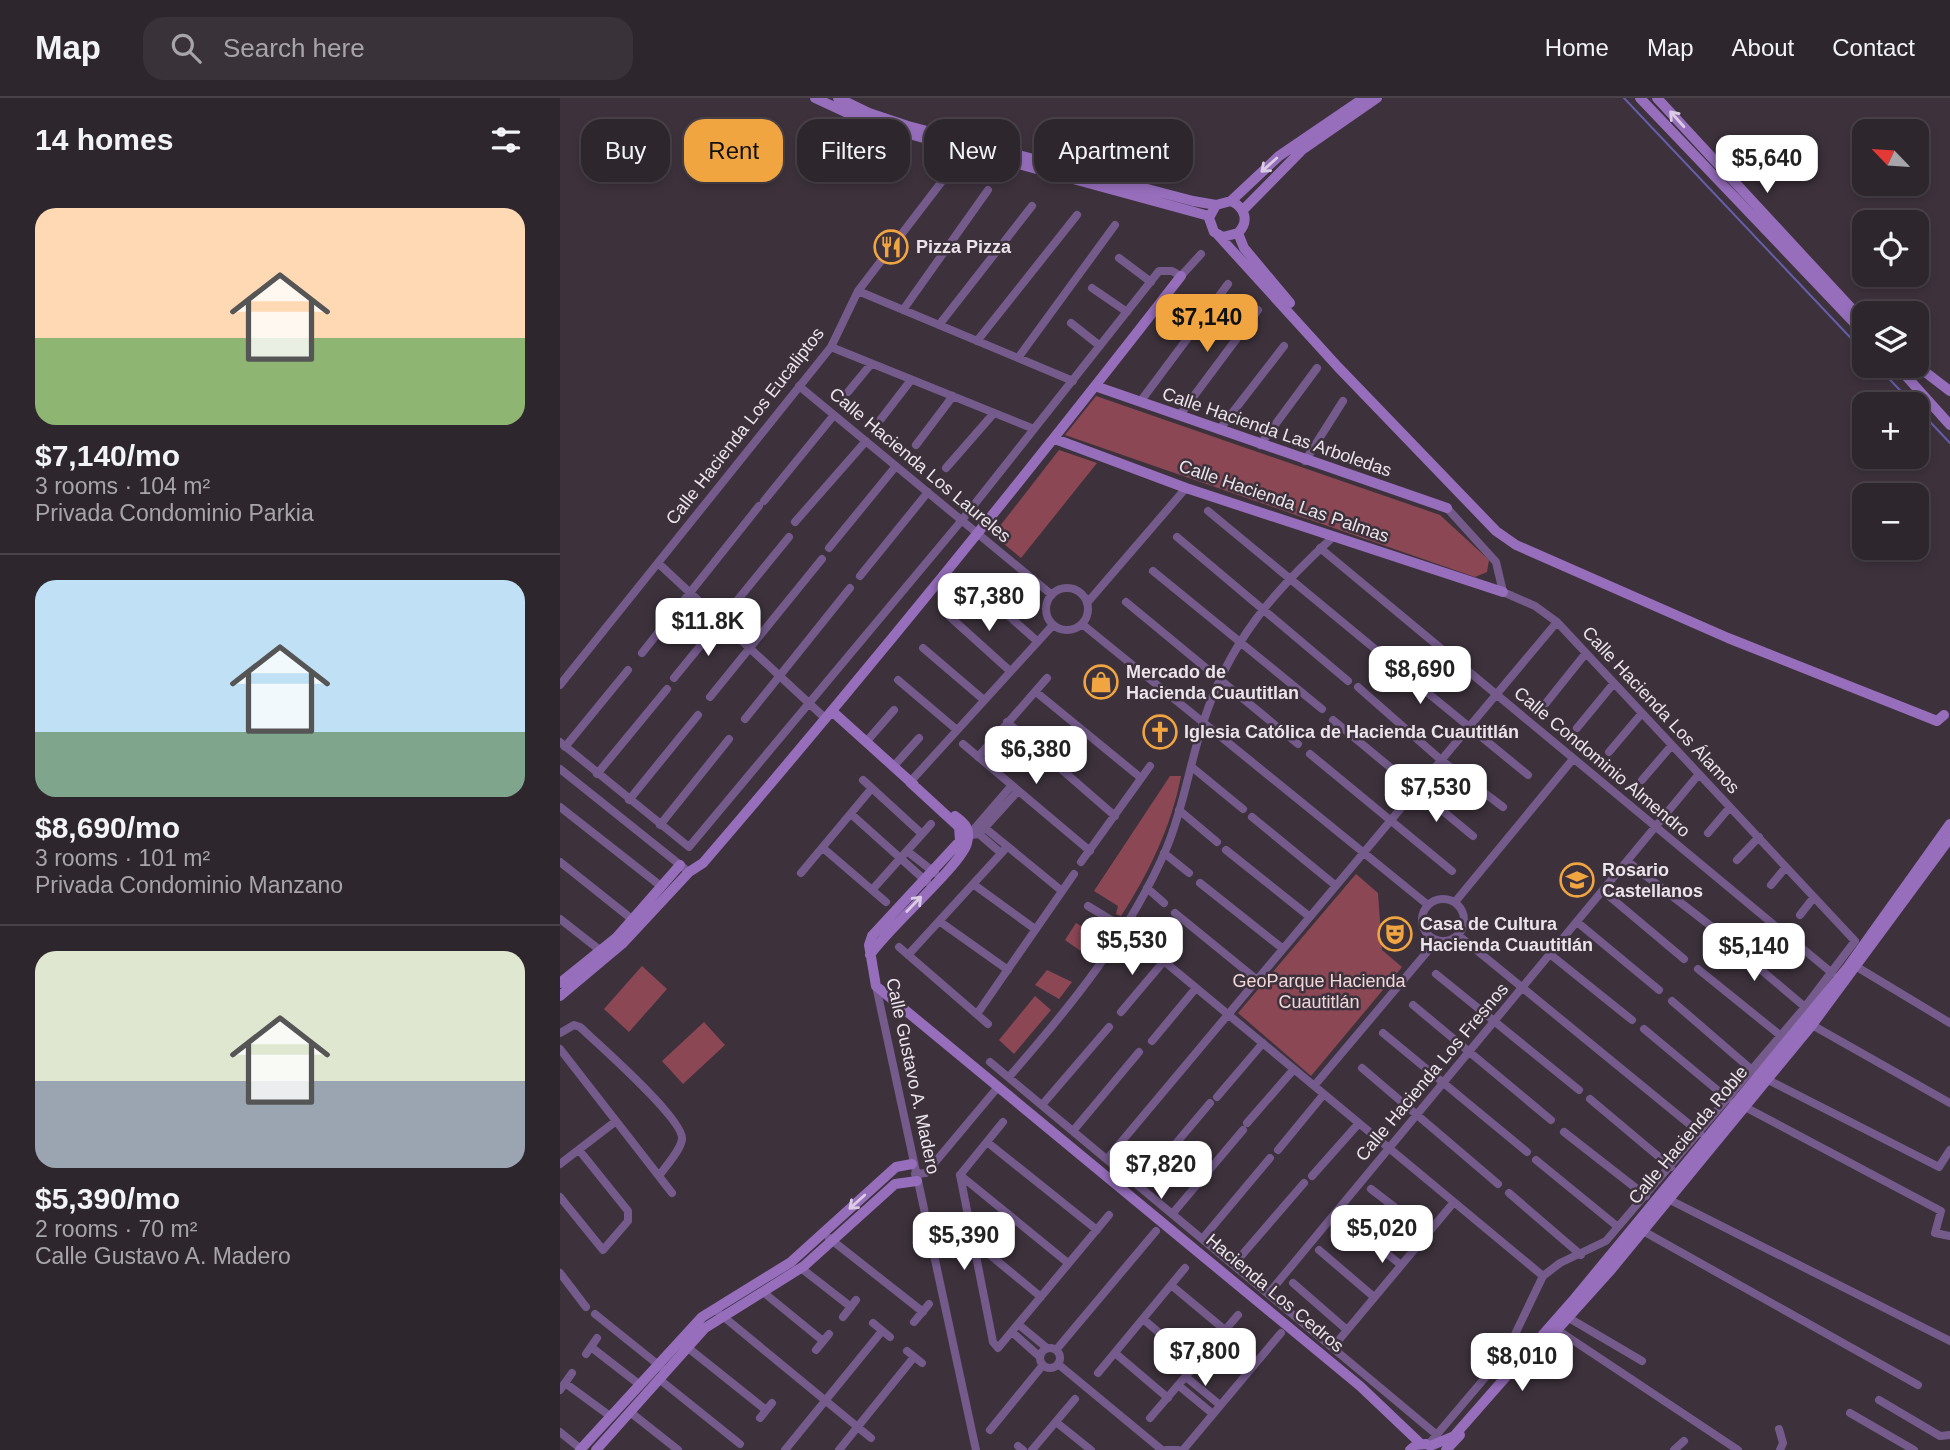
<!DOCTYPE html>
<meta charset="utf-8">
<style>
body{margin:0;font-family:Helvetica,sans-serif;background:#3a3239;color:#f1f3f6;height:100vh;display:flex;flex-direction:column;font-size:26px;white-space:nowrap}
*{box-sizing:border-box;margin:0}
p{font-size:23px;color:#a7a5aa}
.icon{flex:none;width:38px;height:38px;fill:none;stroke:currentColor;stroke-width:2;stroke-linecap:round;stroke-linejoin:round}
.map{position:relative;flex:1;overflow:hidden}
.drawer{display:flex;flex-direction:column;background:#2e262d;width:560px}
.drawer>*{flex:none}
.guide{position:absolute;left:21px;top:21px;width:665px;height:63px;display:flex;gap:14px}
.needle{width:46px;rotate:295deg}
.buttons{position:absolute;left:1292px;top:21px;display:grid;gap:14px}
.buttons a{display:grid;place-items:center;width:77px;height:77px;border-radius:14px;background:#2e262d;box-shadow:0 4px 10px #0003,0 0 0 2px #494349;font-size:35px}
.price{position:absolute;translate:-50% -60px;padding:0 16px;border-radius:14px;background:#fff;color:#222;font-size:23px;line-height:46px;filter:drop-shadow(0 2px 4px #0008)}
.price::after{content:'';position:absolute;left:50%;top:42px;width:21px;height:16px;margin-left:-10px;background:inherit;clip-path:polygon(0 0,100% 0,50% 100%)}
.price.selected{background:#f1a540;color:#111}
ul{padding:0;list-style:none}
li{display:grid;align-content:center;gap:14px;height:371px;padding:0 35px}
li+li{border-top:2px solid #494349}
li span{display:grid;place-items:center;height:217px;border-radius:21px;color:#555}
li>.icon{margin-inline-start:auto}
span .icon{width:126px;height:126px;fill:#fffc;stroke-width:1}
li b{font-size:30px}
h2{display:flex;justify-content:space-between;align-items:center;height:84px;padding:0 35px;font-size:30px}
.pill{padding:0 24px;border-radius:21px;background:#2e262d;box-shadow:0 4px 10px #0003,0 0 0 2px #494349;font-size:24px;line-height:63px}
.pill.selected{background:#f1a540;color:#111}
header{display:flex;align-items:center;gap:42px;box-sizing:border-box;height:98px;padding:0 35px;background:#2e262d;border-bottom:2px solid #494349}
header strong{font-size:33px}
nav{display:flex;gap:38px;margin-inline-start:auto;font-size:24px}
.search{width:490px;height:63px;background:#3a3239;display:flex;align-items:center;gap:18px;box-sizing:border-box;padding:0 24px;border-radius:21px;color:#a7a5aa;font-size:26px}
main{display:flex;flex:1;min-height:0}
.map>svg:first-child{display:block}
.green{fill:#8c4755}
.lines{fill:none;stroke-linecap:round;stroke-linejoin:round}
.stream{stroke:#665dac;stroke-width:2}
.street{stroke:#745b8c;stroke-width:8}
.secondary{stroke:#966ebc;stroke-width:10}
.oneway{stroke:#dacce2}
.labels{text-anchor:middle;stroke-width:5;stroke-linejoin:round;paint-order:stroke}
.poi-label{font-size:18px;font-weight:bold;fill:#ebe4eb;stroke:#3d323c;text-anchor:start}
.street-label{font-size:18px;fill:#ebe4eb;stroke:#3d323c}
.park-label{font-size:18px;fill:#f1d6d9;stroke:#3d323c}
</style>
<header>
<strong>Map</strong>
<div class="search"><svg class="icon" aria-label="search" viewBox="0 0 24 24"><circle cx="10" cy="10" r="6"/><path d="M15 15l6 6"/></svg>Search here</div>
<nav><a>Home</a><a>Map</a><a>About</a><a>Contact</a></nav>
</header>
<main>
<section class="drawer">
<h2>14 homes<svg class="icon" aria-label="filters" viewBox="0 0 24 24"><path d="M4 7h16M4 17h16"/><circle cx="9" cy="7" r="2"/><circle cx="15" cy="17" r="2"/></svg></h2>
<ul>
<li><span style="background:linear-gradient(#ffd9b3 60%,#8fb573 0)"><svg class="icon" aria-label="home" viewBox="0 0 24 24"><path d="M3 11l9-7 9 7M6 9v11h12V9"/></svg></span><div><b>$7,140/mo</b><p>3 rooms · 104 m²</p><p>Privada Condominio Parkia</p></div></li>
<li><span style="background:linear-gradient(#bfe0f5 70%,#7fa58c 0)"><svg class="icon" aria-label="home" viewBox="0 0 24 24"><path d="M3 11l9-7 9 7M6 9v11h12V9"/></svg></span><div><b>$8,690/mo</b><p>3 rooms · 101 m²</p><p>Privada Condominio Manzano</p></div></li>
<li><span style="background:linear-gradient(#dfe7d0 60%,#9aa5b1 0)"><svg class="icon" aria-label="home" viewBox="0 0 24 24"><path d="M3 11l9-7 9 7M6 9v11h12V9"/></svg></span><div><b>$5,390/mo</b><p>2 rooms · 70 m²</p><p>Calle Gustavo A. Madero</p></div></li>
</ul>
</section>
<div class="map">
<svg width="1390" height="1352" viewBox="0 0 1390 1352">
<rect width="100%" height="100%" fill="#3d323c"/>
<path class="green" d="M536 298 880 417 929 462 927 474 915 479 505 337Z
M499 352 537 365 461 460 433 437Z
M610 678H621C612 727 588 777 561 818L556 816 558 808 534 793Z
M796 776 818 795 822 852 842 869 751 978 678 915Z
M516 825 541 839 529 859 505 842Z
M82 868 107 891 69 934 44 911Z
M487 872 512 884 499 901 475 887Z
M475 898 491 912 454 956 439 942Z
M144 924 165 947 123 986 102 963Z"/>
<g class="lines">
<path class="stream" d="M1064 0 1304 254
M1317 268 1353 306
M1356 309 1390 345"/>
<path class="street" d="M559 160 591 184
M532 190 567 214
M298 193 513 283
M343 212 428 92
M511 225 540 248
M379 227 472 108
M417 243 517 117
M271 249 474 331
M458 260 555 127
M239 288 492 497
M288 294 311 266
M580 304 668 186
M619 318 698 212
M321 321 351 282
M659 332 724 248
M356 347 393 298
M700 347 757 270
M745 363 783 303
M386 370 434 315
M204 403 274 317
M648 413 815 551
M235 424 306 343
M617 439 788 583
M269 450 336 368
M760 450 1272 875
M98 465 266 621
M593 473 762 611
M300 478 368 394
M415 488 477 543
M486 511a21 21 0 1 1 42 0a21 21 0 1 1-42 0Z
M566 504 738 646
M527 505 626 390
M389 518 450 573
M522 526 868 807
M363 550 424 602
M82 555 199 408
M830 564 968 677
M114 580 229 439
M338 582 397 632
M0 587 271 249 298 193 383 82
M798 589 881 662 943 709
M476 594 581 680
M150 599 262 461
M986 605 1026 555
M185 621 290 490
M773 622 913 738
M447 624 555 718
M1017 630 1054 585
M0 644 129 749 402 422 599 173H612L621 178 641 156
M306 644 334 612
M403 646 530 753
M5 649 68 572
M1049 654 1082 615
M750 656 892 773
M418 659 487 580
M333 669 359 640
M633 670 683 711
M0 671 124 770
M37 676 107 591
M303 682 362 736
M1082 682 1112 647
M350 684 493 527
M69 702 138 617
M0 709 102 789
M619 712 657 744
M291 716 367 784
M692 719 775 787
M100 727 169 641
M425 730 502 793
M1148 735 1170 709
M419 736 441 755
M403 738 419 736 458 693
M408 738 452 687
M263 750 326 804
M666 752 750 819
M347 753 375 775
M604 755 629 775
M1177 762 1199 739
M1067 763 1152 829
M0 764 73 822
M521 764 590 668
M241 775 312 690
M640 785 722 850
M413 786 475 831
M1211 787 1226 769
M587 790 604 805
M312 792 371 726
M1043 793 1124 861
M862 822a21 21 0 1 1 42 0a21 21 0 1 1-42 0Z
M895 804 1013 661
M528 808 564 830 983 1178
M615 815 696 881
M1240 817 1254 799
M0 821 41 853
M379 823 448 872
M1017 824 1099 892
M898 837 1140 1035
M1161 838 1245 909
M339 849 428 926
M348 857 447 749
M991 857 1072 922
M1297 869 1390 925
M1138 871 1221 938
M876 876 1019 992
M316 888 416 1352
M1112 903 1192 972
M853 907 991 1022
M561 914 604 863
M417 916 514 776
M1252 927 1390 1005
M1084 931 1168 1001
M0 935 14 927 20 929C37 945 124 1021 122 1041 121 1052 105 1069 99 1078
M823 935 967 1054
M592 943 636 890
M0 951 112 1095
M430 964 877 1337
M802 970 938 1086
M449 979C510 909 570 836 607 749 624 708 630 664 644 622 670 543 713 494 773 439
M1208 982 1379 1069 1390 1052
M754 988 877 842
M657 999 703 945
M1030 1001 1111 1069
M482 1007 549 929
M1185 1009 1381 1113 1375 1135 1390 1138
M687 1025 734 971
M513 1033 579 954
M1004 1034 1086 1098
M427 1044 537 1132
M718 1052 764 996
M547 1061 997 524
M976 1062 1058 1129
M0 1066 56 1023
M355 1076 366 1075 438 989
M400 1077 433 1244 438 1250 549 1117
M400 1077 508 1165
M400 1077 443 1024
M752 1078 799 1025
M580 1088 650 1005
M811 1091 868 1135
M949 1095 1021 1157
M0 1099 43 1152 68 1123V1113L19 1052
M1108 1101 1390 1243
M613 1115 683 1032
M785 1122 841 1167
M1083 1133 1358 1287
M269 1140 363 1214
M643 1140 710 1060
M413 1143 481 1199
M759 1152 814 1199
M675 1165 744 1085
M241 1170 291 1209
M0 1175 26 1209
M733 1185 787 1232
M611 1187 665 1232
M203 1194 263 1243
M709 1195 1139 676
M159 1215 311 1340
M35 1216 101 1269
M283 1219 296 1202
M1009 1220 1082 1263
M583 1221 636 1266
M354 1224 369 1206
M313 1225 330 1239
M458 1226 487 1250
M999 1233 1178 1352
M452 1234 480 1259
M31 1249 80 1287
M127 1249 206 1312
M773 1249 894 1104
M480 1260a10 10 0 1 1 20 0a10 10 0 1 1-20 0Z
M256 1252 269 1236
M496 1252 596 1133
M347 1253 362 1265
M555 1255 608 1300
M26 1256 37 1240
M498 1266 602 1352
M538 1275 625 1170
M626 1279 660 1307
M99 1281 180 1346
M5 1285 50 1318
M618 1287 653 1316
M0 1292 12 1275
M1319 1302 1380 1338 1390 1337
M70 1314 118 1352
M1290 1315 1354 1352
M200 1320 212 1305
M590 1320 678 1217
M496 1324 531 1352
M1219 1331 1223 1345 1220 1352
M430 1332 483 1267
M0 1334 21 1351
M868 1347 946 1255 983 1178 1000 1165 1046 1143 1245 909 1295 843 997 524 975 508 943 494 936 464 887 410
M458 1348 463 1352
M225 1352 322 1233
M279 1352 354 1259
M472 1352 515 1301
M606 1352H618
M623 1352 721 1235
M1114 1352 1124 1343"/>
<path class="secondary" d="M255 0 309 25 649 118
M278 0 309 15 348 28 633 103 656 107 671 103C686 110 689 124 678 135L663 139 654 134 649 120 656 107
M1080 0 1304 235
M1097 0 1304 224
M671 103 719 58 804 0
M683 112 742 52 817 0
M678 135 684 150 730 205
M658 137 778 269 936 433 956 447 1168 540 1377 623 1384 617
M1356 267 1390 293
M1337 268 1390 327
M535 288 887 410
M495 341 626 390 943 494
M273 614 354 687
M350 684 399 729 400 743 312 838 309 847 316 888 800 1288 861 1346
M310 857C328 830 402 766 407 745 411 731 405 725 395 718
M0 885 56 840 120 767
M0 898 62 846 129 774 143 765C308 573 466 378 621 178
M959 1274 1050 1173 1252 927 1390 740
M870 1348 894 1338 1015 1200 1288 869 1390 726
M20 1352 142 1219 231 1164 336 1069 352 1066
M36 1352 145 1230 244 1168 335 1086 357 1083
M850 1352 856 1347 866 1346
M886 1352 900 1337"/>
</g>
<defs><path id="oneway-shaft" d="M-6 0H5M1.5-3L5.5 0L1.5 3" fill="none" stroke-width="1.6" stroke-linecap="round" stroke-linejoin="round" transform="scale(1.75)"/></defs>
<g class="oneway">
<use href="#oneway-shaft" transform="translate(1117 21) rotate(-132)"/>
<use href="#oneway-shaft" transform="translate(709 67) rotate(138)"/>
<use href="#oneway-shaft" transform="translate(354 806) rotate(-46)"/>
<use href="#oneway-shaft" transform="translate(297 1104) rotate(138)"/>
</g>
<defs>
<symbol id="restaurant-ring" viewBox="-11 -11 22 22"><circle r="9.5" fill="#3d323c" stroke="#f1a540" stroke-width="1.5"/><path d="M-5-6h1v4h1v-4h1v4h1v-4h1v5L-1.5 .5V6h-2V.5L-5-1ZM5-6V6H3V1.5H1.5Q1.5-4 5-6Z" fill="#f1a540"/></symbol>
<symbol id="shop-ring" viewBox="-11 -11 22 22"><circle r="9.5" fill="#3d323c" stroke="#f1a540" stroke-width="1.5"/><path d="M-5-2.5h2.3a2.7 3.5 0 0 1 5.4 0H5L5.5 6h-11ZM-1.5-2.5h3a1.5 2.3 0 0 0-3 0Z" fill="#f1a540"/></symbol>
<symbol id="church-ring" viewBox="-11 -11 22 22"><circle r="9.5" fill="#3d323c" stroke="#f1a540" stroke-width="1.5"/><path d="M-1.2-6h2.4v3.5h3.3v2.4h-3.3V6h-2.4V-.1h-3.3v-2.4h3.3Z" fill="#f1a540"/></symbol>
<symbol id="school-ring" viewBox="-11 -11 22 22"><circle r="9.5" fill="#3d323c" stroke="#f1a540" stroke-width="1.5"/><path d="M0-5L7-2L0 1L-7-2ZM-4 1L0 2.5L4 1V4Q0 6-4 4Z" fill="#f1a540"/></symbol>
<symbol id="theatre-ring" viewBox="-11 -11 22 22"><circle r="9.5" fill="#3d323c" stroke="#f1a540" stroke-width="1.5"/><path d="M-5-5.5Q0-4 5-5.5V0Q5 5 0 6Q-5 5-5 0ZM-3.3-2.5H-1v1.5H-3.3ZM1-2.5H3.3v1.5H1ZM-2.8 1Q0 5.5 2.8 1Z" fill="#f1a540"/></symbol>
</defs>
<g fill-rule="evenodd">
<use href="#restaurant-ring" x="312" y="130" width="38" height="38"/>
<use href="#shop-ring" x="522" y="565" width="38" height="38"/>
<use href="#church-ring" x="581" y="615" width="38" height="38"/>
<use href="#school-ring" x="998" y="763" width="38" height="38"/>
<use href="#theatre-ring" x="816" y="817" width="38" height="38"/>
</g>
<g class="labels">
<g class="poi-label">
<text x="356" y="155">Pizza Pizza</text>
<text x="566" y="580">Mercado de<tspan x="566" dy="21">Hacienda Cuautitlan</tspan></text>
<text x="624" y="640">Iglesia Católica de Hacienda Cuautitlán</text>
<text x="1042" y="778">Rosario<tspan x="1042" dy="21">Castellanos</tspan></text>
<text x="860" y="832">Casa de Cultura<tspan x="860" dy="21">Hacienda Cuautitlán</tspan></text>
</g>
<g class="street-label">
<text transform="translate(185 328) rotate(-52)" y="6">Calle Hacienda Los Eucaliptos</text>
<text transform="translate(717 334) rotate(19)" y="6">Calle Hacienda Las Arboledas</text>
<text transform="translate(360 367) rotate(40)" y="6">Calle Hacienda Los Laureles</text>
<text transform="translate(724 403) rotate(19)" y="6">Calle Hacienda Las Palmas</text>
<text transform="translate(1101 612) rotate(47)" y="6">Calle Hacienda Los Álamos</text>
<text transform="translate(1042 664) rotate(40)" y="6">Calle Condominio Almendro</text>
<text transform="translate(872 974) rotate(-50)" y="6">Calle Hacienda Los Fresnos</text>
<text transform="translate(353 978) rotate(78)" y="6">Calle Gustavo A. Madero</text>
<text transform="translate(1128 1037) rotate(-50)" y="6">Calle Hacienda Roble</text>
<text transform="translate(715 1195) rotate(40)" y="6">Hacienda Los Cedros</text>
</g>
<g class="park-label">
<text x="759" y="889">GeoParque Hacienda<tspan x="759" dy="21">Cuautitlán</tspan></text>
</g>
</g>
</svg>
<div class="buttons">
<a><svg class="needle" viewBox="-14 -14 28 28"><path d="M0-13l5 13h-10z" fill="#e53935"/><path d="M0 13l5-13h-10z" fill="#a7a5aa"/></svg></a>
<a><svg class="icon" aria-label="locate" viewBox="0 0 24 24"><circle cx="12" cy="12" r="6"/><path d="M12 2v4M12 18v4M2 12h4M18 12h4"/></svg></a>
<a><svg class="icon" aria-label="layers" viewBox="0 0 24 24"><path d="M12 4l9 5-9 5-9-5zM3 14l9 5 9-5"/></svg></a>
<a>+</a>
<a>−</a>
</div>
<b class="price" style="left:1207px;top:97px">$5,640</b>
<b class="price selected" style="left:647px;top:256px">$7,140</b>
<b class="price" style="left:429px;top:535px">$7,380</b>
<b class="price" style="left:148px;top:560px">$11.8K</b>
<b class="price" style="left:860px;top:608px">$8,690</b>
<b class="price" style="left:476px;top:688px">$6,380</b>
<b class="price" style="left:876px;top:726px">$7,530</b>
<b class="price" style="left:572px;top:879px">$5,530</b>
<b class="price" style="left:1194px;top:885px">$5,140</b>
<b class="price" style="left:601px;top:1103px">$7,820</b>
<b class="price" style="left:822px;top:1167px">$5,020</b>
<b class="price" style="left:404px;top:1174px">$5,390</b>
<b class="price" style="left:645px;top:1290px">$7,800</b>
<b class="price" style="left:962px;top:1295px">$8,010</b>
<div class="guide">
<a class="pill">Buy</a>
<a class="pill selected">Rent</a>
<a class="pill">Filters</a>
<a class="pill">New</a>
<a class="pill">Apartment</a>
</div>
</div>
</main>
